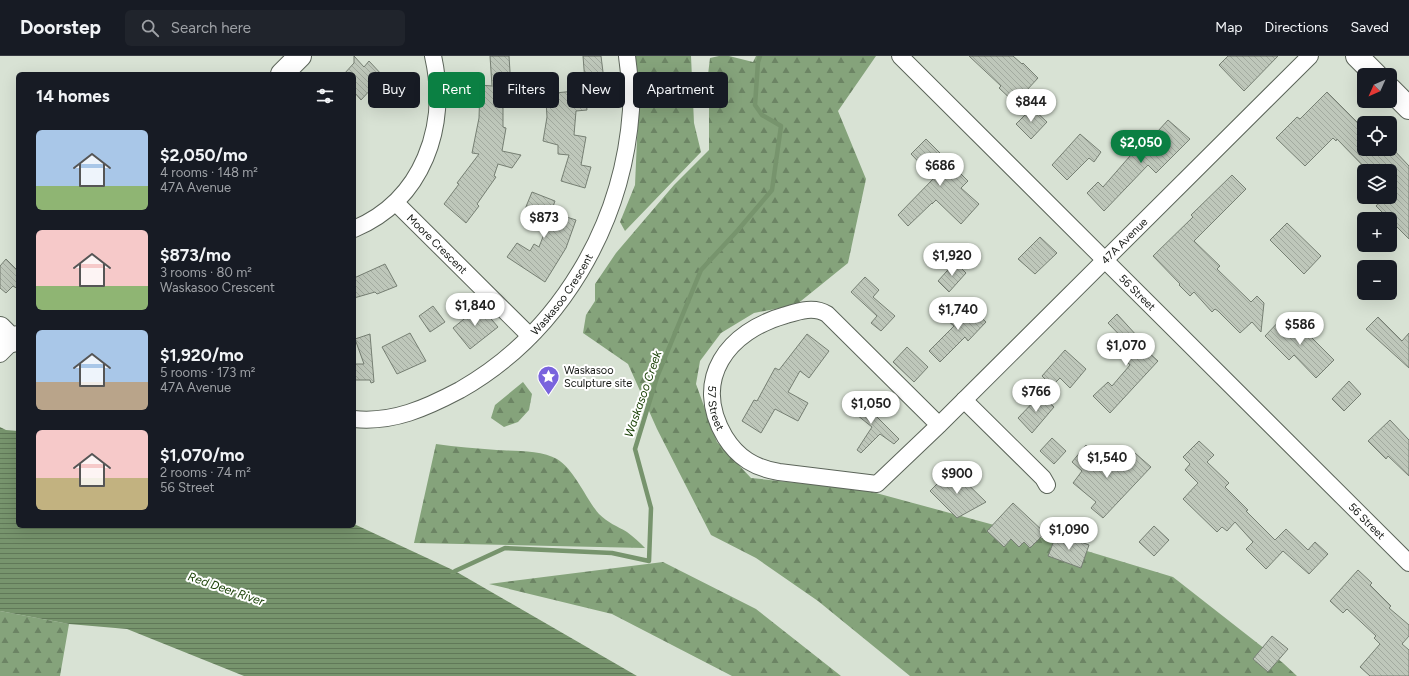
<!DOCTYPE html>
<meta charset="utf-8">
<style>
body{margin:0;font-family:Figtree,sans-serif;background:#20242c;color:#f1f3f6;height:100vh;display:flex;flex-direction:column;font-size:15px;white-space:nowrap}
*{box-sizing:border-box;margin:0}
p{font-size:13px;color:#9ea1a6}
.icon{flex:none;width:22px;height:22px;fill:none;stroke:currentColor;stroke-width:2;stroke-linecap:round;stroke-linejoin:round}
.map{position:relative;flex:1;overflow:hidden}
.sheet{position:absolute;left:16px;top:16px;width:340px;height:456px;display:flex;flex-direction:column;background:#171b24;border-radius:6px;box-shadow:0 4px 16px #0002}
.sheet>*{flex:none}
.banner{position:absolute;left:368px;top:16px;width:380px;height:36px;display:flex;gap:8px}
.needle{width:26px;rotate:225deg}
.fabs{position:absolute;left:1357px;top:12px;display:grid;gap:8px}
.fabs a{display:grid;place-items:center;width:40px;height:40px;border-radius:6px;background:#171b24;box-shadow:0 4px 16px #0002;font-size:20px}
.price{position:absolute;translate:-50% -34px;padding:0 9px;border-radius:14px;background:#fff;color:#222;font-size:13px;line-height:26px;filter:drop-shadow(0 1px 2px #0008)}
.price::after{content:'';position:absolute;left:50%;top:24px;width:12px;height:9px;margin-left:-6px;background:inherit;clip-path:polygon(0 0,100% 0,50% 100%)}
.price.active{background:#0b8043;color:#fff}
ul{padding:0;list-style:none}
li{display:flex;align-items:center;gap:12px;height:100px;padding:0 20px}
li span{display:grid;place-items:center;flex:none;width:112px;height:80px;border-radius:6px;color:#555}
li>.icon{margin-inline-start:auto}
span .icon{width:48px;height:48px;fill:#fffc;stroke-width:1}
li b{font-size:17px}
h2{display:flex;justify-content:space-between;align-items:center;height:48px;padding:0 20px;font-size:17px}
.chip{padding:0 14px;border-radius:6px;background:#171b24;box-shadow:0 4px 16px #0002;font-size:14px;line-height:36px}
.chip.active{background:#0b8043;color:#fff}
header{display:flex;align-items:center;gap:24px;box-sizing:border-box;height:56px;padding:0 20px;background:#171b24;border-bottom:1px solid #363941}
header strong{font-size:19px}
nav{display:flex;gap:22px;margin-inline-start:auto;font-size:14px}
.search{width:280px;height:36px;background:#20242c;display:flex;align-items:center;gap:10px;box-sizing:border-box;padding:0 14px;border-radius:6px;color:#9ea1a6;font-size:15px}
.map>svg:first-child{display:block}
.forest{fill:url(#forest-firs)}
.water{fill:url(#water-rules)}
.lines{fill:none;stroke-linecap:round;stroke-linejoin:round}
.stream{stroke:#77946d;stroke-width:4.5}
.building{fill:url(#building-back-hatch);stroke:#767f73}
.street-casing{stroke:#5b6459;stroke-width:18}
.secondary-casing{stroke:#5b6459;stroke-width:24}
.street{stroke:#fff;stroke-width:16}
.secondary{stroke:#fff;stroke-width:22}
.labels{text-anchor:middle;stroke-width:4;stroke-linejoin:round;paint-order:stroke}
.street-label{font-size:11px;fill:#141713;stroke:#fff}
.poi-label{font-size:11px;fill:#141713;stroke:#fff;text-anchor:start}
.water-label{font-size:12px;font-style:italic;fill:#1b4207;stroke:#fff}
</style>
<header>
<strong>Doorstep</strong>
<div class="search"><svg class="icon" aria-label="search" viewBox="0 0 24 24"><circle cx="10" cy="10" r="6"/><path d="M15 15l6 6"/></svg>Search here</div>
<nav><a>Map</a><a>Directions</a><a>Saved</a></nav>
</header>
<div class="map">
<svg width="1409" height="620" viewBox="0 0 1409 620">
<defs>
<pattern id="forest-firs" width="22" height="20" patternUnits="userSpaceOnUse"><rect width="22" height="20" fill="#85a37b"/><path d="M5 1l3.5 6h-7zM16 11l3.5 6h-7z" fill="#6c8464"/></pattern>
<pattern id="water-rules" width="6" height="5" patternUnits="userSpaceOnUse"><rect width="6" height="5" fill="#77946d"/><path d="M0 2.5h6" fill="none" stroke="#607858"/></pattern>
<pattern id="building-back-hatch" width="6" height="6" patternUnits="userSpaceOnUse"><rect width="6" height="6" fill="#bec7ba"/><path d="M-1 5l2 2M0 0l6 6M5-1l2 2" fill="none" stroke="#a2aa9f"/></pattern>
</defs>
<rect width="100%" height="100%" fill="#d8e2d4"/>
<path class="forest" d="M633 0H691L694 67 701 96 625 175 620 166 635 129 638 61Z
M719 0H729L753 6 756 0H876L838 55 866 123 848 207 796 249 754 257 721 277 700 305 696 328 717 386 751 422 865 434 1057 486 1173 521 1283 607 1297 620H910L818 545 756 502 711 479 657 373 628 308 583 277 586 259 595 245V228L616 197 674 129 709 94V43L707 27 710 2Z
M523 326 532 338 529 354 518 366 504 371 491 362 495 349Z
M436 388C456 391 476 392 497 394 514 395 542 394 557 403 574 413 586 443 599 458 608 467 617 470 627 476 634 481 640 487 645 492L414 487Z
M663 506 756 553 841 620H732L612 558 489 528Z
M0 555 69 568 60 620H0Z"/>
<path class="water" d="M0 371 6 374 18 375V470H354V468L455 515 637 620H244L127 573 69 568 0 555Z"/>
<g class="lines">
<path class="stream" d="M452 519 455 515 505 492 612 497 649 505 651 452 635 393 657 321 701 214 738 174 772 134 781 70 762 59 755 49 758 6 760 0"/>
</g>
<path class="building" d="M354 0 364 11 369 5 383 20 361 44 354 36V18H344L354 7Z
M490 0H509L511 31H526L525 45H503V71L506 72 502 95 521 99 512 112 498 108 494 120 496 121 477 148 479 150 466 167 444 148 459 128 457 127 479 98 472 97 479 62 480 29 492 30Z
M583 0H601L604 24 585 26Z
M969 0H1013L1022 8 1023 7 1038 22 1015 47 999 32 1001 30Z
M1228 0H1278L1244 35 1219 9Z
M585 34 587 54 576 55 574 79 586 81 581 109 591 111 585 132 561 125 569 99 558 98V89L543 85 547 61 546 45H556L555 37Z
M1327 36 1364 73V93H1393L1409 110V183L1376 150 1384 141H1390V115H1368L1337 83 1336 85 1333 82 1305 110 1276 82 1297 61 1300 63Z
M1032 52 1047 66 1031 83 1016 68Z
M1168 64 1190 83 1156 117 1148 109 1104 155 1087 137 1098 126 1103 131 1130 100 1147 85 1148 86Z
M1080 78 1101 96 1094 106 1089 102 1067 124 1052 109Z
M926 83 968 125 961 132 979 148 961 168 936 144 932 148V147L908 170 898 159 934 122 911 98Z
M1232 119 1246 133 1194 185 1220 210 1217 213 1251 246 1257 240 1264 247 1261 276 1252 266 1240 277 1218 255 1215 253 1212 256 1194 236 1190 240 1179 229 1180 228 1153 200 1193 161 1191 159Z
M532 136 555 145 551 156 576 164 566 192 545 226 507 201 517 187 530 195 534 188 539 191 548 168 523 158Z
M1287 167 1321 200 1304 218 1270 184Z
M1040 181 1057 197 1035 218 1018 203Z
M6 203 18 215V233L13 230 6 237 0 232V210Z
M955 206 966 217 949 236 938 225Z
M385 208 397 230 377 238 375 236 354 242V222Z
M865 221 879 234 873 241 895 260 881 275 871 267 877 260 851 236Z
M966 247 986 266 968 285 965 281 940 306 929 295 954 270 948 265Z
M433 250 445 266 430 276 419 260Z
M480 250 498 271 470 293 453 272Z
M1117 258 1148 292 1146 294 1158 305 1110 357 1093 340 1108 326 1112 330 1130 309 1122 301 1132 292 1108 267Z
M1284 260 1297 274 1304 266 1315 277 1311 281 1334 304 1316 322 1294 299 1289 304 1265 280Z
M1378 261 1402 285 1409 277V312L1366 273Z
M410 277 426 305 397 318 382 291Z
M370 278 374 326 371 327 370 324H354V308H364L355 283Z
M807 278 829 295 809 322 800 315 788 336 808 347 798 365 775 353 761 377 742 365 754 344 757 345 775 312 779 314Z
M907 291 928 311 914 326 893 306Z
M1065 294 1086 313 1070 332 1060 322 1052 330 1042 320Z
M1349 325 1361 338 1344 355 1332 343Z
M1041 338 1054 351 1032 377 1018 362Z
M857 341 899 383 894 388 880 378 861 397 857 394 872 371 847 351Z
M1390 364 1409 384V420L1388 400 1386 403 1368 385Z
M1052 382 1066 395 1054 408 1040 395Z
M1199 385 1214 399 1207 406 1229 427 1225 431 1248 454 1246 455 1275 484 1286 473 1308 494 1315 486 1328 498 1309 518 1283 495 1266 513 1246 493 1253 486 1235 466 1227 475 1222 471 1217 476 1183 443 1198 427 1185 414 1190 408 1183 401Z
M1086 389 1096 399 1098 397 1119 414 1135 397 1151 411 1103 462 1091 452 1096 446 1073 427 1082 415 1072 406Z
M952 413 986 446 957 462 930 435Z
M1013 447 1045 477 1030 492 1024 486 1019 491 1011 483 1004 491 987 475Z
M1154 470 1169 484 1154 500 1139 486Z
M1057 477 1089 489 1081 512 1048 500Z
M1358 514 1372 527 1370 529 1391 550 1389 552 1409 569V580L1402 588 1409 594V620H1370L1360 611 1380 588 1374 582 1376 580 1347 553 1343 557 1330 545Z
M1272 580 1288 593 1268 616 1253 603Z"/>
<g class="lines">
<defs>
<g id="street">
<path id="s1" d="M900 0 1409 507"/>
<path id="s2" d="M396 147 530 280"/>
<path d="M354 173C423 144 449 70 433 0"/>
<path d="M0 298 13 285"/>
<path d="M964 344 1043 422 1047 429"/>
<path id="s3" d="M354 363C393 367 426 352 460 334 560 277 623 169 631 54 632 36 629 18 627 0"/>
<path id="s4" d="M939 369 827 258C814 250 799 255 786 259 728 275 691 323 725 381 738 402 755 412 779 416L877 428 939 369 1310 0"/>
</g>
<path id="secondary" d="M1357 0 1376 19
M282 18 300 0
M1390 33 1409 52
M0 272 13 285 18 281"/>
</defs>
<use href="#street" class="street-casing"/>
<use href="#secondary" class="secondary-casing"/>
<use href="#street" class="street"/>
<use href="#secondary" class="secondary"/>
</g>
<defs>
<symbol id="sight-pin" viewBox="-11 -11 22 30"><path d="M0 17L-7.5 6A9.5 9.5 0 1 1 7.5 6Z" fill="#7963dd" stroke="#fff"/><path d="M0-6L1.8-2.2L6-1.7L2.9 1.2L3.7 5.4L0 3.3L-3.7 5.4L-2.9 1.2L-6-1.7L-1.8-2.2Z" fill="#fff"/></symbol>
</defs>
<g fill-rule="evenodd">
<use href="#sight-pin" x="536" y="308" width="25" height="34"/>
</g>
<g class="labels">
<g class="street-label">
<text dy="4" stroke="none"><textPath href="#s4" startOffset="874">47A Avenue</textPath></text>
<text dy="4" stroke="none"><textPath href="#s2" startOffset="58">Moore Crescent</textPath></text>
<text dy="4" stroke="none"><textPath href="#s1" startOffset="335">56 Street</textPath></text>
<text dy="4" stroke="none"><textPath href="#s3" startOffset="253">Waskasoo Crescent</textPath></text>
<text dy="4" stroke="none"><textPath href="#s4" startOffset="331">57 Street</textPath></text>
<text dy="4" stroke="none"><textPath href="#s1" startOffset="659">56 Street</textPath></text>
</g>
<g class="poi-label">
<text x="564" y="318">Waskasoo<tspan x="564" dy="13">Sculpture site</tspan></text>
</g>
<g class="water-label">
<text transform="translate(643 338) rotate(-71)" y="4">Waskasoo Creek</text>
<text transform="translate(226 533) rotate(19)" y="4">Red Deer River</text>
</g>
</g>
</svg>
<div class="fabs">
<a><svg class="needle" viewBox="-14 -14 28 28"><path d="M0-13l5 13h-10z" fill="#e53935"/><path d="M0 13l5-13h-10z" fill="#9ea1a6"/></svg></a>
<a><svg class="icon" aria-label="locate" viewBox="0 0 24 24"><circle cx="12" cy="12" r="6"/><path d="M12 2v4M12 18v4M2 12h4M18 12h4"/></svg></a>
<a><svg class="icon" aria-label="layers" viewBox="0 0 24 24"><path d="M12 4l9 5-9 5-9-5zM3 14l9 5 9-5"/></svg></a>
<a>+</a>
<a>−</a>
</div>
<b class="price" style="left:1031px;top:67px">$844</b>
<b class="price active" style="left:1141px;top:108px">$2,050</b>
<b class="price" style="left:940px;top:131px">$686</b>
<b class="price" style="left:544px;top:183px">$873</b>
<b class="price" style="left:952px;top:221px">$1,920</b>
<b class="price" style="left:475px;top:271px">$1,840</b>
<b class="price" style="left:958px;top:275px">$1,740</b>
<b class="price" style="left:1300px;top:290px">$586</b>
<b class="price" style="left:1126px;top:311px">$1,070</b>
<b class="price" style="left:1036px;top:357px">$766</b>
<b class="price" style="left:871px;top:369px">$1,050</b>
<b class="price" style="left:1107px;top:423px">$1,540</b>
<b class="price" style="left:957px;top:439px">$900</b>
<b class="price" style="left:1069px;top:495px">$1,090</b>
<div class="banner">
<a class="chip">Buy</a>
<a class="chip active">Rent</a>
<a class="chip">Filters</a>
<a class="chip">New</a>
<a class="chip">Apartment</a>
</div>
<section class="sheet">
<h2>14 homes<svg class="icon" aria-label="filters" viewBox="0 0 24 24"><path d="M4 7h16M4 17h16"/><circle cx="9" cy="7" r="2"/><circle cx="15" cy="17" r="2"/></svg></h2>
<ul>
<li><span style="background:linear-gradient(#a9c7e8 70%,#8fb573 0)"><svg class="icon" aria-label="home" viewBox="0 0 24 24"><path d="M3 11l9-7 9 7M6 9v11h12V9"/></svg></span><div><b>$2,050/mo</b><p>4 rooms · 148 m²</p><p>47A Avenue</p></div></li>
<li><span style="background:linear-gradient(#f6c9c9 70%,#8fb573 0)"><svg class="icon" aria-label="home" viewBox="0 0 24 24"><path d="M3 11l9-7 9 7M6 9v11h12V9"/></svg></span><div><b>$873/mo</b><p>3 rooms · 80 m²</p><p>Waskasoo Crescent</p></div></li>
<li><span style="background:linear-gradient(#a9c7e8 65%,#b9a48a 0)"><svg class="icon" aria-label="home" viewBox="0 0 24 24"><path d="M3 11l9-7 9 7M6 9v11h12V9"/></svg></span><div><b>$1,920/mo</b><p>5 rooms · 173 m²</p><p>47A Avenue</p></div></li>
<li><span style="background:linear-gradient(#f6c9c9 60%,#c2b280 0)"><svg class="icon" aria-label="home" viewBox="0 0 24 24"><path d="M3 11l9-7 9 7M6 9v11h12V9"/></svg></span><div><b>$1,070/mo</b><p>2 rooms · 74 m²</p><p>56 Street</p></div></li>
</ul>
</section>
</div>
